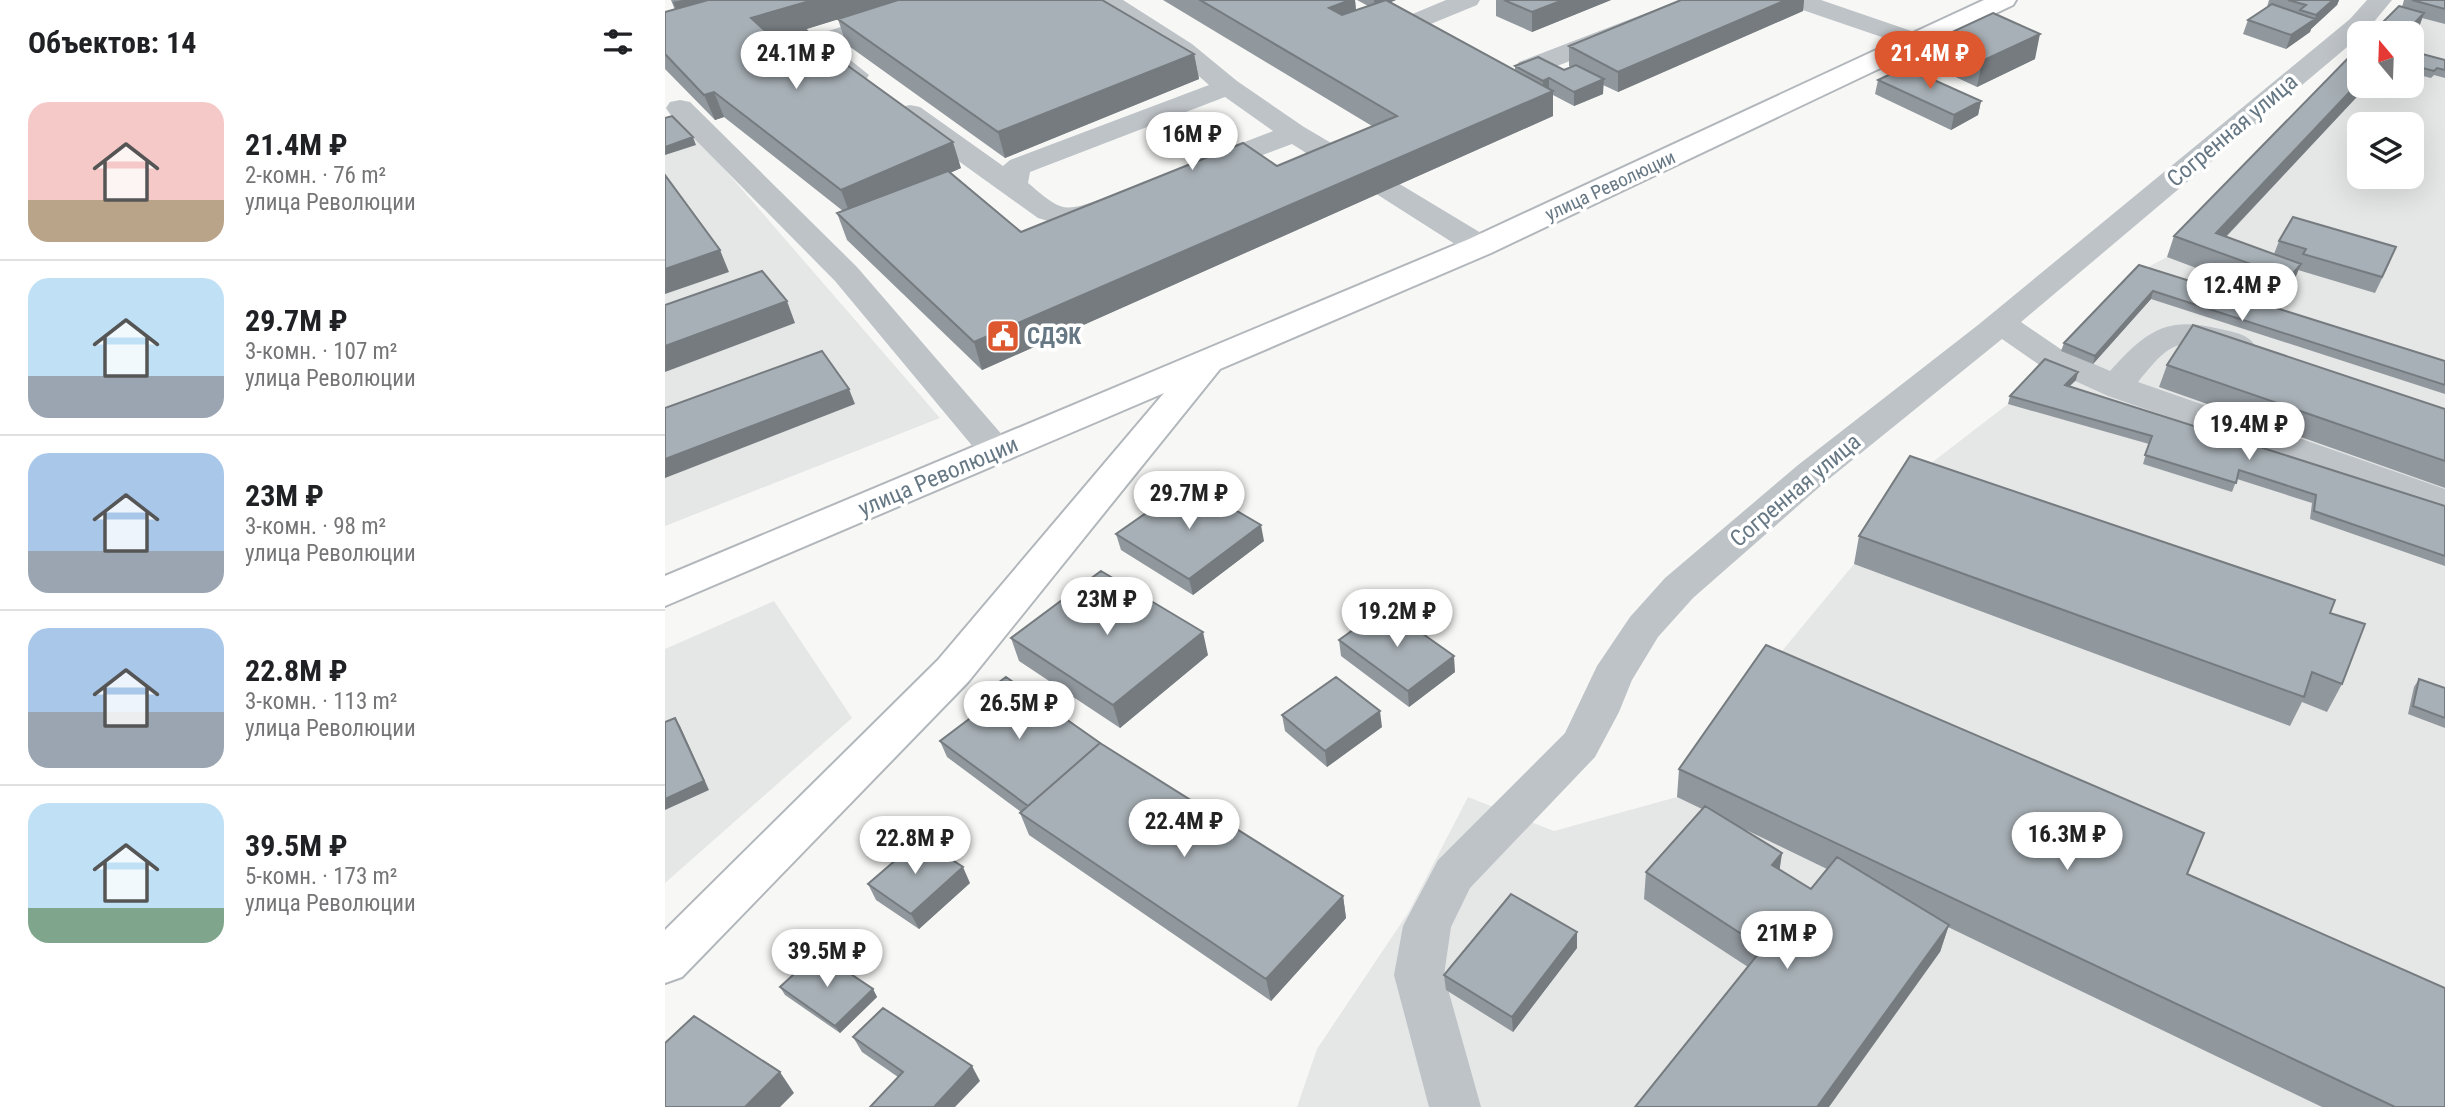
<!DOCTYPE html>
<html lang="ru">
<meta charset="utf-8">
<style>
body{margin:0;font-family:"Roboto Condensed",sans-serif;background:#f6f6f6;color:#202124;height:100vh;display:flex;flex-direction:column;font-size:26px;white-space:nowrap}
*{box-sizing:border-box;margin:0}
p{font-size:23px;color:#757577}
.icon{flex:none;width:38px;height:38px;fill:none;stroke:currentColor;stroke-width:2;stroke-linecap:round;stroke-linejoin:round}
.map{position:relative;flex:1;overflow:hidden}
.side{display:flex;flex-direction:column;background:#fff;width:665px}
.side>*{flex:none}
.needle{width:46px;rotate:341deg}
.tools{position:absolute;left:1682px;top:21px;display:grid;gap:14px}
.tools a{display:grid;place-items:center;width:77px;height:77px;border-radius:14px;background:#fff;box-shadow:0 7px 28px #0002;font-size:35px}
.price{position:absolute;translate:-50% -60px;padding:0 16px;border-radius:24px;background:#fff;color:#222;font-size:23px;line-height:46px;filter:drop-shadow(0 2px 4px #0008)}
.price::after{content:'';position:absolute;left:50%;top:42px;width:21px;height:16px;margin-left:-10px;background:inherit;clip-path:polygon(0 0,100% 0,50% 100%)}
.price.current{background:#de582f;color:#fff}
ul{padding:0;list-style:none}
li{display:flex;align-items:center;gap:21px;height:175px;padding:0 28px}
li+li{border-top:2px solid #e0e0e0}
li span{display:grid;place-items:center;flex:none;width:196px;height:140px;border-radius:21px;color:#555}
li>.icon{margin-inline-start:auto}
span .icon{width:84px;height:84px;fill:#fffc;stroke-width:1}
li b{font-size:30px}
h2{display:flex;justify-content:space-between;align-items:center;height:84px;padding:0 28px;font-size:30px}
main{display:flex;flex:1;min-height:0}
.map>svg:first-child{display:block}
.built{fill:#e5e6e6;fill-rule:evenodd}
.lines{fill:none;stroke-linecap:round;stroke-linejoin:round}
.major-casing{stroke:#b2b7bb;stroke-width:4}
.minor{fill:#bec3c7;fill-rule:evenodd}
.major{fill:#fff;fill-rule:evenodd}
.wall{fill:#90979d;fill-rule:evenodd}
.shaded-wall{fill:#757b7f}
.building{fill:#a7b0b6;stroke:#757b7f;stroke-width:2}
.labels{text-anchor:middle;stroke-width:7;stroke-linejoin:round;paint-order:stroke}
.far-street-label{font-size:19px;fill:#677885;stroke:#fff}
.street-label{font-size:23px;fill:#677885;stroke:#fff}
.poi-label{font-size:23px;font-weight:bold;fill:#677885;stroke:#fff;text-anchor:start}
</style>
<main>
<section class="side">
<h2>Объектов: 14<svg class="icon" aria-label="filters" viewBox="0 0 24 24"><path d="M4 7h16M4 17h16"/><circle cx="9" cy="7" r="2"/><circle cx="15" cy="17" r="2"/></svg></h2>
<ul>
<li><span style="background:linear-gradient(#f6c9c9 70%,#b9a48a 0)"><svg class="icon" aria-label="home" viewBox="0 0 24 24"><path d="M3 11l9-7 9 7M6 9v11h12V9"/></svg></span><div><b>21.4M ₽</b><p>2-комн. · 76 m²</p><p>улица Революции</p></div></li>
<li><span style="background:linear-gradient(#bfe0f5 70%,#9aa5b1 0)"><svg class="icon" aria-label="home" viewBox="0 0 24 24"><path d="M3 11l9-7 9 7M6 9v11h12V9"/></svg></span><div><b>29.7M ₽</b><p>3-комн. · 107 m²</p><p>улица Революции</p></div></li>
<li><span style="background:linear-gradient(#a9c7e8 70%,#9aa5b1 0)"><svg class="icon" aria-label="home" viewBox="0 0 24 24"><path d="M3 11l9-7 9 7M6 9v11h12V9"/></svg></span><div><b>23M ₽</b><p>3-комн. · 98 m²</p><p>улица Революции</p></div></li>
<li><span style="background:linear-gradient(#a9c7e8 60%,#9aa5b1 0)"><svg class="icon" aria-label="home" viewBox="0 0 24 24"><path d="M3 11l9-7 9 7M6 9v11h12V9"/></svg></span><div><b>22.8M ₽</b><p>3-комн. · 113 m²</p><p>улица Революции</p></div></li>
<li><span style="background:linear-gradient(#bfe0f5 75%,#7fa58c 0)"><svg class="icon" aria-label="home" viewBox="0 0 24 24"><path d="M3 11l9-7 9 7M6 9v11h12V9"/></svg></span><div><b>39.5M ₽</b><p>5-комн. · 173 m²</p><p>улица Революции</p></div></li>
</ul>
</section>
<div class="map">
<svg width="1780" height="1107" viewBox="0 0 1780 1107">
<rect width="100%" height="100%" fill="#f7f7f5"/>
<path class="built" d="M1780 0V1107H632L652 1049 743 913 803 797 889 831 1012 797 1098 674 1189 564 1239 484 1343 404 1472 273 1502 257 1694 86H1746V33H1719ZM1694 124H1746V177H1694Z
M29 134 275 418 0 526V143Z
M109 601 187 718 0 883V649Z"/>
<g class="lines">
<defs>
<path id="major" d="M1319 0H1351L1348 5 826 253 555 369 303 682 17 977 0 983V930L273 660 499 393 0 606V576L804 239Z"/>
</defs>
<use href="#major" class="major-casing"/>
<path class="minor" d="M258 0H295L292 5 168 46 204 75 200 81C179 86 148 62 141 42L145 37Z
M429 0H458L527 44 572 81 639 127 690 157 694 163 690 169C668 175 646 155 627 144L547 174 537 177 527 174 523 168 527 162 608 131 560 97 365 172 363 183C373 191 384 202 395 206 415 213 435 193 456 198L460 204 456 210 414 223 393 224 373 218 235 119 231 113 235 107 245 105 255 107 338 166 345 160 544 85 509 54 432 5Z
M781 0H815L812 5 756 28 747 31 738 28 734 23 738 18Z
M1015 0H1049L1046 5 872 74 863 76 854 74 850 68 854 62Z
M1120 0H1156L1261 36 1265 41 1261 46 1252 49 1243 46 1123 5Z
M1702 0H1727L1703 29 1694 33V37L1356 322 1397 350 1445 371C1480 332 1501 315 1555 329 1567 332 1581 333 1589 344L1584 351C1571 354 1563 352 1551 348 1508 336 1499 351 1473 382L1780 489V514L1443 396 1373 364 1337 339 1159 483 1028 598 993 637 967 680 954 712 930 757 805 888 786 927 779 975 816 1107H764L729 975 738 926 773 860 900 733 932 666 965 617 1000 578 1133 465 1313 325 1685 19Z
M15 100 25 102 192 267 345 444 350 452 345 460 332 464 319 460 170 281 5 114 1 108 5 102Z
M723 180 733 183 826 239 830 246 826 253 815 255 804 253 713 195 708 189 713 183Z"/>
<use href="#major" class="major"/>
</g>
<path class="wall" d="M6 0H437L529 54 534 79 340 158 181 44 173 19 109 39 296 168 285 173 356 232 612 166 707 126 498 0H690L691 10 703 6 692 0H731L725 2 850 70V66L899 70 906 67 904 66V46L1069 0H1139L1138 11 953 92 938 85V94L909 106 888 95V116L317 370 182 240 172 213 178 211 59 117 50 120 0 69V12L10 10Z
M831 0H946L867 32 831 16Z
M1604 0H1674L1672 5 1646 29 1645 32 1621 49 1578 34 1583 20 1602 7Z
M1739 0H1780V24L1757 18 1752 33 1737 7Z
M1270 40 1370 59 1312 87 1265 65Z
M1746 51 1780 60V78L1769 75 1766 78 1746 73Z
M1213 80 1316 101 1313 115 1286 130 1210 94Z
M1694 86H1702L1561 237 1609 254 1614 241 1725 262 1710 293 1633 270 1627 286 1616 300 1502 257 1509 236Z
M1474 265 1780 361V394L1486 299 1428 364 1396 351 1399 343Z
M1502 365 1780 409V488L1494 387Z
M1411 380 1404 387 1780 506V566L1645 519 1647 503 1572 479 1567 492 1478 464 1484 444 1343 404 1345 396Z
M451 534 599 541 528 595 456 550Z
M1194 536 1665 613 1677 684 1662 712 1637 702 1625 726 1189 564Z
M346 638 543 655 455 728 354 661Z
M674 640 790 672 744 707 676 656Z
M1754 679 1780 688V728L1743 714 1749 687Z
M306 703 438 745 678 896 681 918 606 1001 364 835 355 813 356 812 282 757 275 741 311 714Z
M617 715 717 727 662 767 620 731Z
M1014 769 1522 874 1780 1107H1657L1283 927 1275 952 1083 967 979 899 981 872 1037 809 1012 797ZM1077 828 1162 869 1146 889 1114 869 1117 853Z
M305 883 254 929 211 900 203 884Z
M912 948 848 1032 781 990 779 975Z
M115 987 208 989 212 997 175 1033 120 995Z
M188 1037 315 1081 233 1077 197 1052Z"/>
<path class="shaded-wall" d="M18 0H47L14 16 8 2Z
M148 0H236L96 43 86 18Z
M685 0H690L692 23 664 8Z
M709 0H731L710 9Z
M898 0H946L867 32V12Z
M1121 0H1139L1138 11 953 92V72Z
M1668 0H1674L1672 5 1646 29 1645 32 1621 49 1626 35 1650 19 1651 15Z
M1759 13 1752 33 1746 38V33H1740Z
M1375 34 1370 59 1312 87 1317 61Z
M529 54 534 79 340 158 333 132Z
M884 78V92L888 91V116L317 370 309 342 878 95V81Z
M939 79 938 94 909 106V92Z
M1694 82V86H1702L1548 250 1551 233Z
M49 92 59 117 50 120 39 95Z
M1316 101 1313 115 1286 130 1289 115Z
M28 137 31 145 0 155V147Z
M288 142 296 168 186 217 176 190Z
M55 250 64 272 0 294V269Z
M1636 264 1627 286 1616 300 1624 278Z
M1488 291 1486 299 1428 364 1430 356Z
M122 301 130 323 0 372V346Z
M1413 372 1411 380 1397 393 1400 385Z
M184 389 190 404 0 478V459Z
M596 525 599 541 528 595 524 579Z
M538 632 543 655 455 728 448 705Z
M789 656 790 672 744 707 743 691Z
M715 711 717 727 662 767 660 751Z
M10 718 15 726 44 790 0 810V799Z
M1117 853 1113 881 1107 865Z
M298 867 305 883 254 929 246 914Z
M678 896 681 918 606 1001 601 979Z
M1284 925 1275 952 1164 1107H1152Z
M912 932V948L848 1032 847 1017Z
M208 989 212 997 175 1033 170 1026Z
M307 1066 315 1081 290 1107H269Z
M115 1072 129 1093 115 1107H80Z"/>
<path class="building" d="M43 0H148L86 18 110 40 141 30 168 55 288 142 176 190 49 92 39 95 0 54V12Z
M233 0H437L529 54 333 132 173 19Z
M535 0H685L664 8 677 15 721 0 888 91 309 342 172 213 283 171 356 232 578 143 612 166 732 116Z
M839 0H898L867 12Z
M1016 0H1121L953 72 904 46Z
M1623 0H1668L1651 15 1635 10 1641 5Z
M1747 0H1780V9Z
M1607 4 1650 19 1626 35 1583 20Z
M1734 6 1759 13 1740 33H1707Z
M1328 13 1375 34 1317 61 1270 40Z
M1694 47V82L1551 233 1636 264 1624 278 1509 236Z
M1746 51 1780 60V70L1772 68 1769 71 1746 65Z
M873 57 899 70 911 65 939 79 909 92 884 78 878 81 850 66Z
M1240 67 1316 101 1289 115 1213 80Z
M7 116 28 137 0 147V118Z
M0 175 55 250 0 269Z
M1628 217 1731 247 1717 277 1638 254 1641 249 1614 241Z
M1474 265 1780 361V385L1488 291 1430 356 1399 343Z
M97 271 122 301 0 346V305Z
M1528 325 1780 409V461L1502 365Z
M157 351 184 389 0 459V408Z
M1380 359 1413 372 1400 385 1780 506V556L1649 511 1651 495 1574 470 1571 483 1480 455 1487 436 1345 396Z
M1245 456 1670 600 1665 613 1700 624 1677 684 1647 672 1639 697 1194 536Z
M524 483 596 525 524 579 451 534Z
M436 571 538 632 448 705 346 638Z
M720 607 789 656 743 691 674 640Z
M1101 645 1539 833 1522 874 1780 988V1107H1730L1014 769Z
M341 677 438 745 435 743 363 806 275 741 316 710 306 703Z
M671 677 715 711 660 751 617 715Z
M1754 679 1780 688V718L1748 706Z
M10 718 39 781 0 799V722Z
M435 743 678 896 601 979 355 813Z
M1040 806 1117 853 1107 865 1146 889 1172 857 1284 925 1152 1107H970L1098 948 981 872Z
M255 839 298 867 246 914 203 884Z
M846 894 912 932 847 1017 779 975Z
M153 952 208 989 170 1026 115 987Z
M218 1008 307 1066 269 1107H205L238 1072 188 1037Z
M29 1016 115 1072 80 1107H0V1043Z"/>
<defs>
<symbol id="civic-square" viewBox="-11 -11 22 22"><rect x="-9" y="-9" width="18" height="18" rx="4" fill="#de582f" stroke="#fff"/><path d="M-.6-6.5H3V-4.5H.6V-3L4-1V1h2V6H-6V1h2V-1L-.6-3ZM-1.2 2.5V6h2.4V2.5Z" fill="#fff"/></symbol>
</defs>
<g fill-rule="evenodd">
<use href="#civic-square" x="319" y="317" width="38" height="38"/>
</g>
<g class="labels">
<g class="far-street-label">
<text transform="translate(945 185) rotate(-25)" y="7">улица Революции</text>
</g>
<g class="street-label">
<text transform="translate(1567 130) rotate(-40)" y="8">Согренная улица</text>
<text transform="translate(273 476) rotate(-23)" y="8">улица Революции</text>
<text transform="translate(1130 490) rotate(-40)" y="8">Согренная улица</text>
</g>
<g class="poi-label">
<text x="362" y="344">СДЭК</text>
</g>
</g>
</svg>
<div class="tools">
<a><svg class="needle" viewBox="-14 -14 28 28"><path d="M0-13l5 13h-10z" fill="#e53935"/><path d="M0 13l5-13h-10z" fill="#757577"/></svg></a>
<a><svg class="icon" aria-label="layers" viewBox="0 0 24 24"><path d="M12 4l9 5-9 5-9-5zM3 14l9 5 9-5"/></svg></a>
</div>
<b class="price" style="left:131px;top:91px">24.1M ₽</b>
<b class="price current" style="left:1265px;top:91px">21.4M ₽</b>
<b class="price" style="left:527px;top:172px">16M ₽</b>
<b class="price" style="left:1577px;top:323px">12.4M ₽</b>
<b class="price" style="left:1584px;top:462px">19.4M ₽</b>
<b class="price" style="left:524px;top:531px">29.7M ₽</b>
<b class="price" style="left:442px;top:637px">23M ₽</b>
<b class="price" style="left:732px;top:649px">19.2M ₽</b>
<b class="price" style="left:354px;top:741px">26.5M ₽</b>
<b class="price" style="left:519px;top:859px">22.4M ₽</b>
<b class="price" style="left:1402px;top:872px">16.3M ₽</b>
<b class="price" style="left:250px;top:876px">22.8M ₽</b>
<b class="price" style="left:1122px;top:971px">21M ₽</b>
<b class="price" style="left:162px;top:989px">39.5M ₽</b>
</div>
</main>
